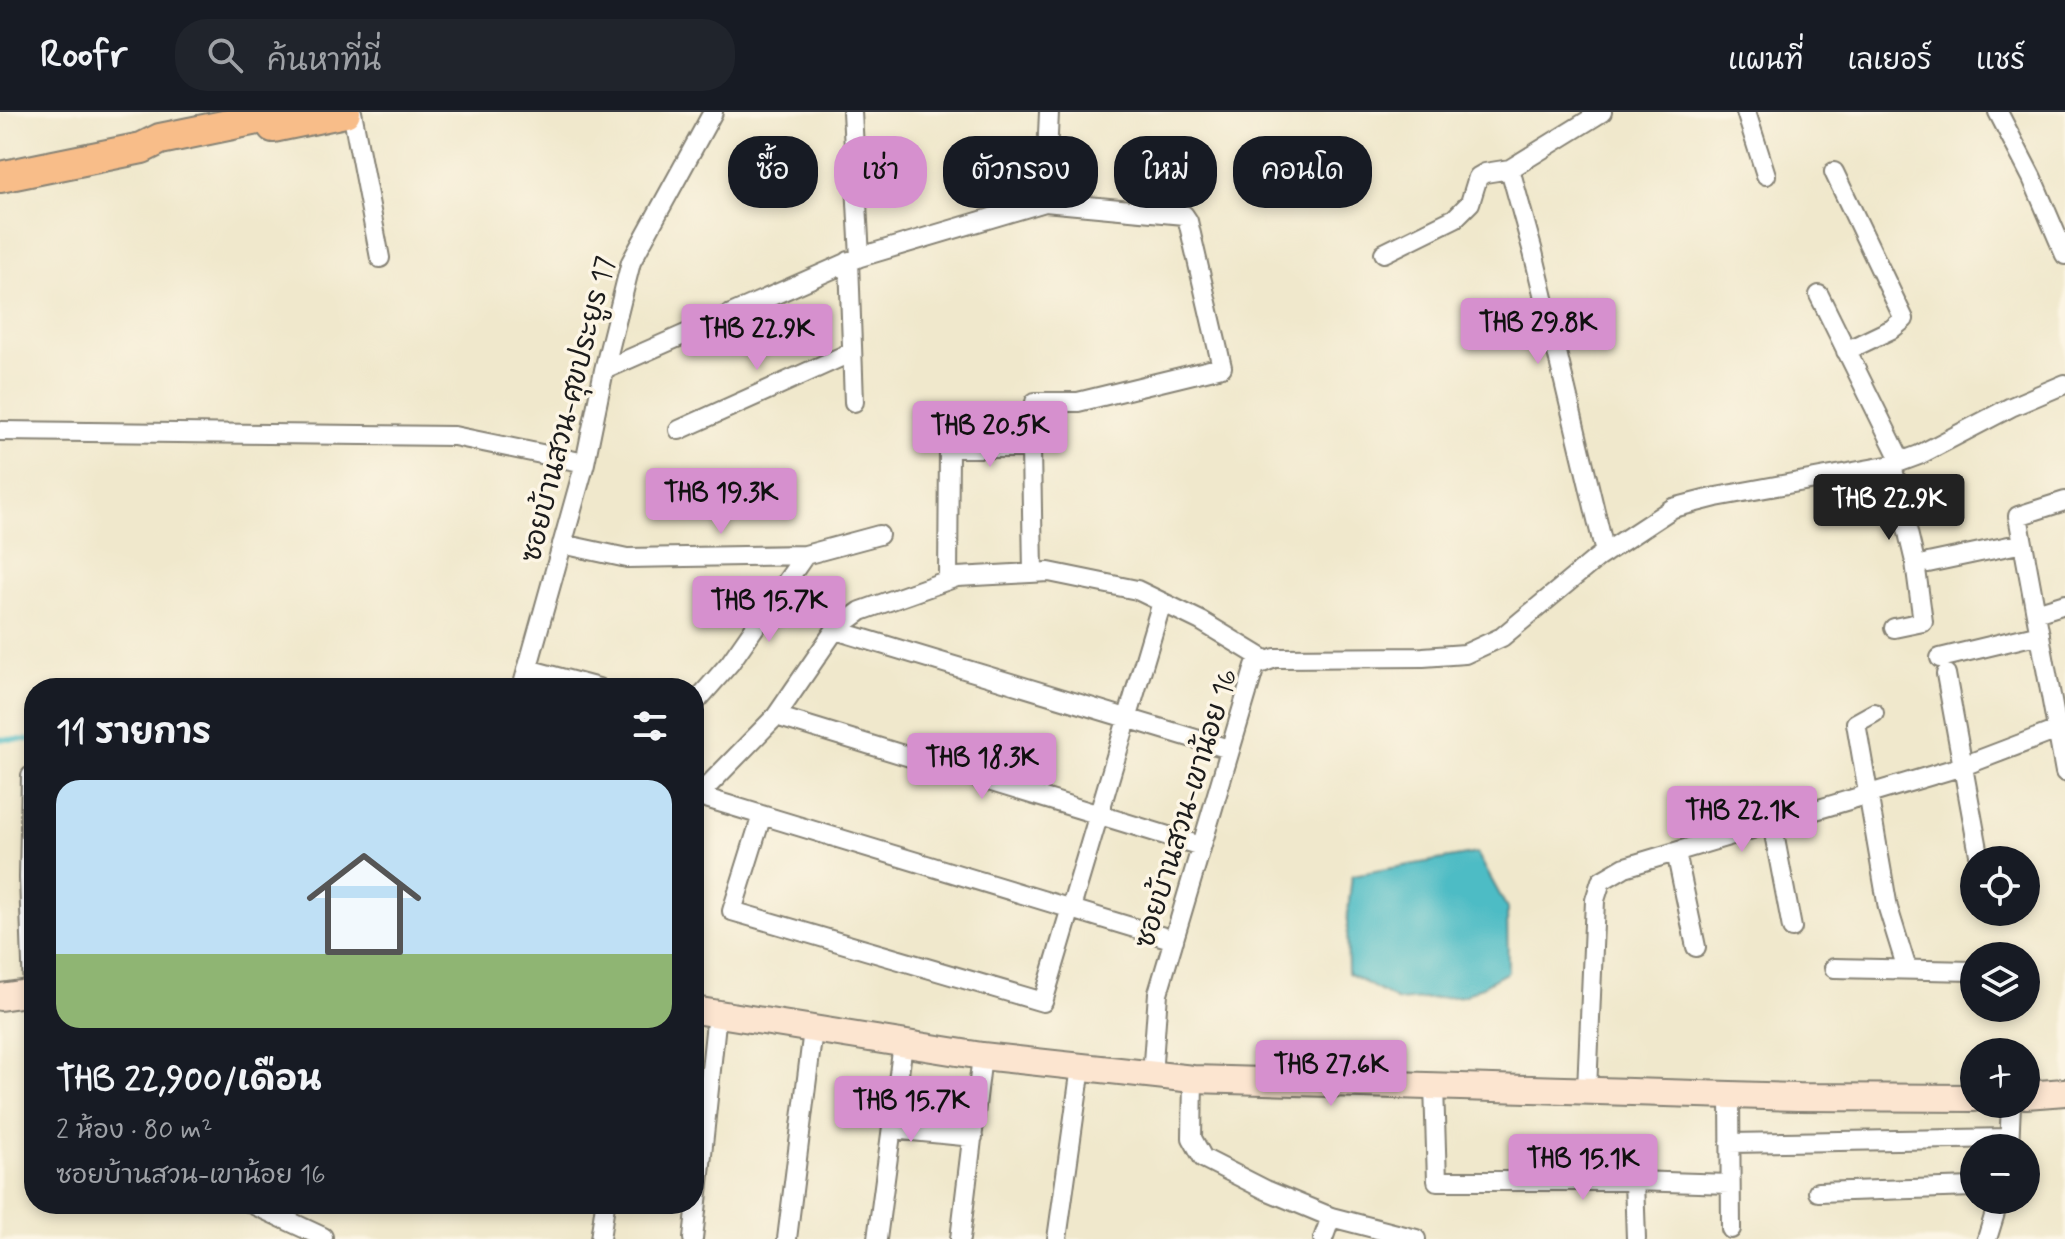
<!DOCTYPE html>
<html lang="th">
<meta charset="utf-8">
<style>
body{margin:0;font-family:Mynerve,"Playpen Sans Thai",sans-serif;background:#20242c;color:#f1f3f6;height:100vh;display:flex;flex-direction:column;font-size:30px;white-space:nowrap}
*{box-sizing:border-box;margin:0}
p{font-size:26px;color:#9ea1a6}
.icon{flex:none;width:44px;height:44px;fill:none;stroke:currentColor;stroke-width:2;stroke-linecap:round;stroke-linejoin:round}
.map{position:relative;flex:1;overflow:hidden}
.panel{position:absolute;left:24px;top:566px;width:680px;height:536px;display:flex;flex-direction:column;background:#171b24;border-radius:32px;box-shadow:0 4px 12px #0003}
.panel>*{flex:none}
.top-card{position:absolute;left:728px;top:24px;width:760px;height:72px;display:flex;gap:16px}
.tools{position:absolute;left:1960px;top:734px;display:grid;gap:16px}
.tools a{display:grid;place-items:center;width:80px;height:80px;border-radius:50%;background:#171b24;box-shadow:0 4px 12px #0003;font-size:40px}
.price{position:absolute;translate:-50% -68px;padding:0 18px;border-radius:8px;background:#d690ce;color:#111;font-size:26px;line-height:52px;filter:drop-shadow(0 2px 4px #0008)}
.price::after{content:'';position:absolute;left:50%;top:48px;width:24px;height:18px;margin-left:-12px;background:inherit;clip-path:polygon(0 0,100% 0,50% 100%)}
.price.on{background:#222;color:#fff}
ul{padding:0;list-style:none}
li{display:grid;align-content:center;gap:16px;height:424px;padding:0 32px}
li+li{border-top:2px solid #363941}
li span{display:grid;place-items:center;height:248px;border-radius:24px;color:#555}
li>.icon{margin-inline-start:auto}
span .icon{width:144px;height:144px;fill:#fffc;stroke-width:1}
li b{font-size:34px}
h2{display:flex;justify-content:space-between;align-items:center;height:96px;padding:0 32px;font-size:34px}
.pill{padding:0 28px;border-radius:32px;background:#171b24;box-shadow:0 4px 12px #0003;font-size:28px;line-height:72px}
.pill.on{background:#d690ce;color:#111}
header{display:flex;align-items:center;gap:48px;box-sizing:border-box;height:112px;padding:0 40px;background:#171b24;border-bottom:2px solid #363941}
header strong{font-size:38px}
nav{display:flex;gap:44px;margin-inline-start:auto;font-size:28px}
.search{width:560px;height:72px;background:#20242c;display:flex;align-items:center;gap:20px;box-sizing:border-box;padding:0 28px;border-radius:32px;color:#9ea1a6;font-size:30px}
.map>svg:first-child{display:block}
.water{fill:#4ebcc5;stroke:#356c70;stroke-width:2}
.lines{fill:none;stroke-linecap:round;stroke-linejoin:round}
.stream{stroke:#4ebcc5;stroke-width:5}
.street-casing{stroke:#868274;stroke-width:22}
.secondary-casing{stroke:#868274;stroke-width:30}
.primary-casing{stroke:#868274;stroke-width:34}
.street{stroke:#fff;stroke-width:18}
.secondary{stroke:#fce5d0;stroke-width:26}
.primary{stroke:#f8bd89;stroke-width:30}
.labels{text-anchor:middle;stroke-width:7;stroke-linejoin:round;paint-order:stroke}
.street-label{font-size:28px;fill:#1c1c1c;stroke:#fcf5e5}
</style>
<header>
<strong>Roofr</strong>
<div class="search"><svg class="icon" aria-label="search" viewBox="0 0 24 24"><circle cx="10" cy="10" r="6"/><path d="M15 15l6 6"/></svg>ค้นหาที่นี่</div>
<nav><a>แผนที่</a><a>เลเยอร์</a><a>แชร์</a></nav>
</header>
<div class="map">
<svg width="2065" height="1127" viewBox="0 0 2065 1127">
<rect width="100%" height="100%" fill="#fcf5e5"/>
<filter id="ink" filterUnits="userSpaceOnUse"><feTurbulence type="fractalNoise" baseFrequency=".0125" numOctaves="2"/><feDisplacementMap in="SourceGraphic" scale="16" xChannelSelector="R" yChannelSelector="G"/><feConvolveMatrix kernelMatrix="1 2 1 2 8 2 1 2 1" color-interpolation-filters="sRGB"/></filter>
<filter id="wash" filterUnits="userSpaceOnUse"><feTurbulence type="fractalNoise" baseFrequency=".006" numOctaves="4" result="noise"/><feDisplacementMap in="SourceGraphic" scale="32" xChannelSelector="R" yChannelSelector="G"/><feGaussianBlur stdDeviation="1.8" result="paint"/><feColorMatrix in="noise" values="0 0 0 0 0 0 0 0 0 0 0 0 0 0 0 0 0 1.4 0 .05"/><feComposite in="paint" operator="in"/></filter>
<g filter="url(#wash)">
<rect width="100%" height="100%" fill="#f0e8cc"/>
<path class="water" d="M1477 741 1507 796 1508 860 1464 884 1398 889 1348 861 1347 808 1352 763Z"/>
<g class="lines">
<path class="stream" d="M0 627 34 628"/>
</g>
</g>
<g filter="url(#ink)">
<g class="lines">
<defs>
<path id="street" d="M352 0 380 146
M852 0 860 145
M1746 0 1766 63
M1998 0 2032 66 2065 143
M1510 57 1533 140 1605 441
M1834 60 1904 207 1892 217 1846 239
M1045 90 1049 0
M1384 141 1455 106 1470 91 1478 65 1485 61 1510 57 1602 0
M849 149 854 290
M1819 183 1901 349
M604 258 860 145 1045 90 1184 103 1188 109 1222 255 1078 290H1035L1031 336 1033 461
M679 318 852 240
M0 319 454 324 585 351
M1892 353 1915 450 1923 510 1894 516
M2065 389 2018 404 2065 660
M562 432 627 446 805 443 879 423
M1928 451 2023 431
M948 468 949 336H1031
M2036 501 2065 492
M835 518 1229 637
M1940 546 2040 522
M527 557 598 576
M1946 562 1980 748
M522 576 585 351 604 258 631 150 713 0
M694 592 730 551 805 443
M1874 601 1856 611 1888 796 1907 857
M776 604 1201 734
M31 664 29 766 33 880
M699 684 1174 828
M694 688 776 604 835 518 861 499 957 465 1049 460 1137 478 1201 509 1267 549
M762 703 732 799 1043 890 1162 490
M1772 711 1792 816
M1676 740 1696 835
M1834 856 1973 859
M1152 964 1158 881 1255 554 1275 546 1423 545 1465 542 1502 525 1597 446 1673 396 1716 385 1892 353 1919 343 2011 295 2065 272
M1193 967 1192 1026 1203 1046 1266 1078 1331 1105 1416 1127
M1434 974 1437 1069H1634L1730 1072
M1587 978 1595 788 1601 769 1625 755 1963 654 2065 615
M1730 983 1731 1117
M892 1017 973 1025
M1730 1031 2010 1026
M2009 1036 2011 992
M1634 1069 1636 1127
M1818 1080 1974 1075
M252 1092 323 1125
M600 1127 605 1092
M693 1127 717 901
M787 1127 813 918
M877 1127 903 932
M960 1127 982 944
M1057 1127 1081 955
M1323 1127 1331 1105
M1987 1127 1999 1088"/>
<path id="secondary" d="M0 885 34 880
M694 898 982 944 1193 967 1798 985 1974 986
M2026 983 2065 980"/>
<path id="primary" d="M273 15 345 0
M0 65 142 36 160 27 292 0"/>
</defs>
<use href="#street" class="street-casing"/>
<use href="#secondary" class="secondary-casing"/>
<use href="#primary" class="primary-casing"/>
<use href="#street" class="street"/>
<use href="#secondary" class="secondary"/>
<use href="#primary" class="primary"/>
</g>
</g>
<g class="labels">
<g class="street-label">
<text transform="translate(567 297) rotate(-76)" y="10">ซอยบ้านสวน-ศุขประยูร 17</text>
<text transform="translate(1185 696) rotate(-73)" y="10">ซอยบ้านสวน-เขาน้อย 16</text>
</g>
</g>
</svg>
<div class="tools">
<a><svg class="icon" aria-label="locate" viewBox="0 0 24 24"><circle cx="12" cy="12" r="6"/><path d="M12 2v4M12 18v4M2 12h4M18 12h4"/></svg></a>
<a><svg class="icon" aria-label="layers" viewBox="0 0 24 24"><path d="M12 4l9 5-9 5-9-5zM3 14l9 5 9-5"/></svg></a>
<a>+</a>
<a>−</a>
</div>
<b class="price" style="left:1538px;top:254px">THB 29.8K</b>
<b class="price" style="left:757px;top:260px">THB 22.9K</b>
<b class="price" style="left:990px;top:357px">THB 20.5K</b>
<b class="price" style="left:721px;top:424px">THB 19.3K</b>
<b class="price on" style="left:1889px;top:430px">THB 22.9K</b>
<b class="price" style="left:769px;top:532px">THB 15.7K</b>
<b class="price" style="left:982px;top:689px">THB 18.3K</b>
<b class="price" style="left:1742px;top:742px">THB 22.1K</b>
<b class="price" style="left:1331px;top:996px">THB 27.6K</b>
<b class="price" style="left:911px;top:1032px">THB 15.7K</b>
<b class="price" style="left:1583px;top:1090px">THB 15.1K</b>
<div class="top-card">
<a class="pill">ซื้อ</a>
<a class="pill on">เช่า</a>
<a class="pill">ตัวกรอง</a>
<a class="pill">ใหม่</a>
<a class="pill">คอนโด</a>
</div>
<section class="panel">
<h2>11 รายการ<svg class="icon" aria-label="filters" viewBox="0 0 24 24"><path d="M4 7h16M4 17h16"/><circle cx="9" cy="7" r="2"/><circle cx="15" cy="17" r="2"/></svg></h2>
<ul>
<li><span style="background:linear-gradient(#bfe0f5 70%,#8fb573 0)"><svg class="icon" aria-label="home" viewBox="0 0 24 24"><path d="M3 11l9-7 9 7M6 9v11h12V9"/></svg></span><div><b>THB 22,900/เดือน</b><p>2 ห้อง · 80 m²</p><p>ซอยบ้านสวน-เขาน้อย 16</p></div></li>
</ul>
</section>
</div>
